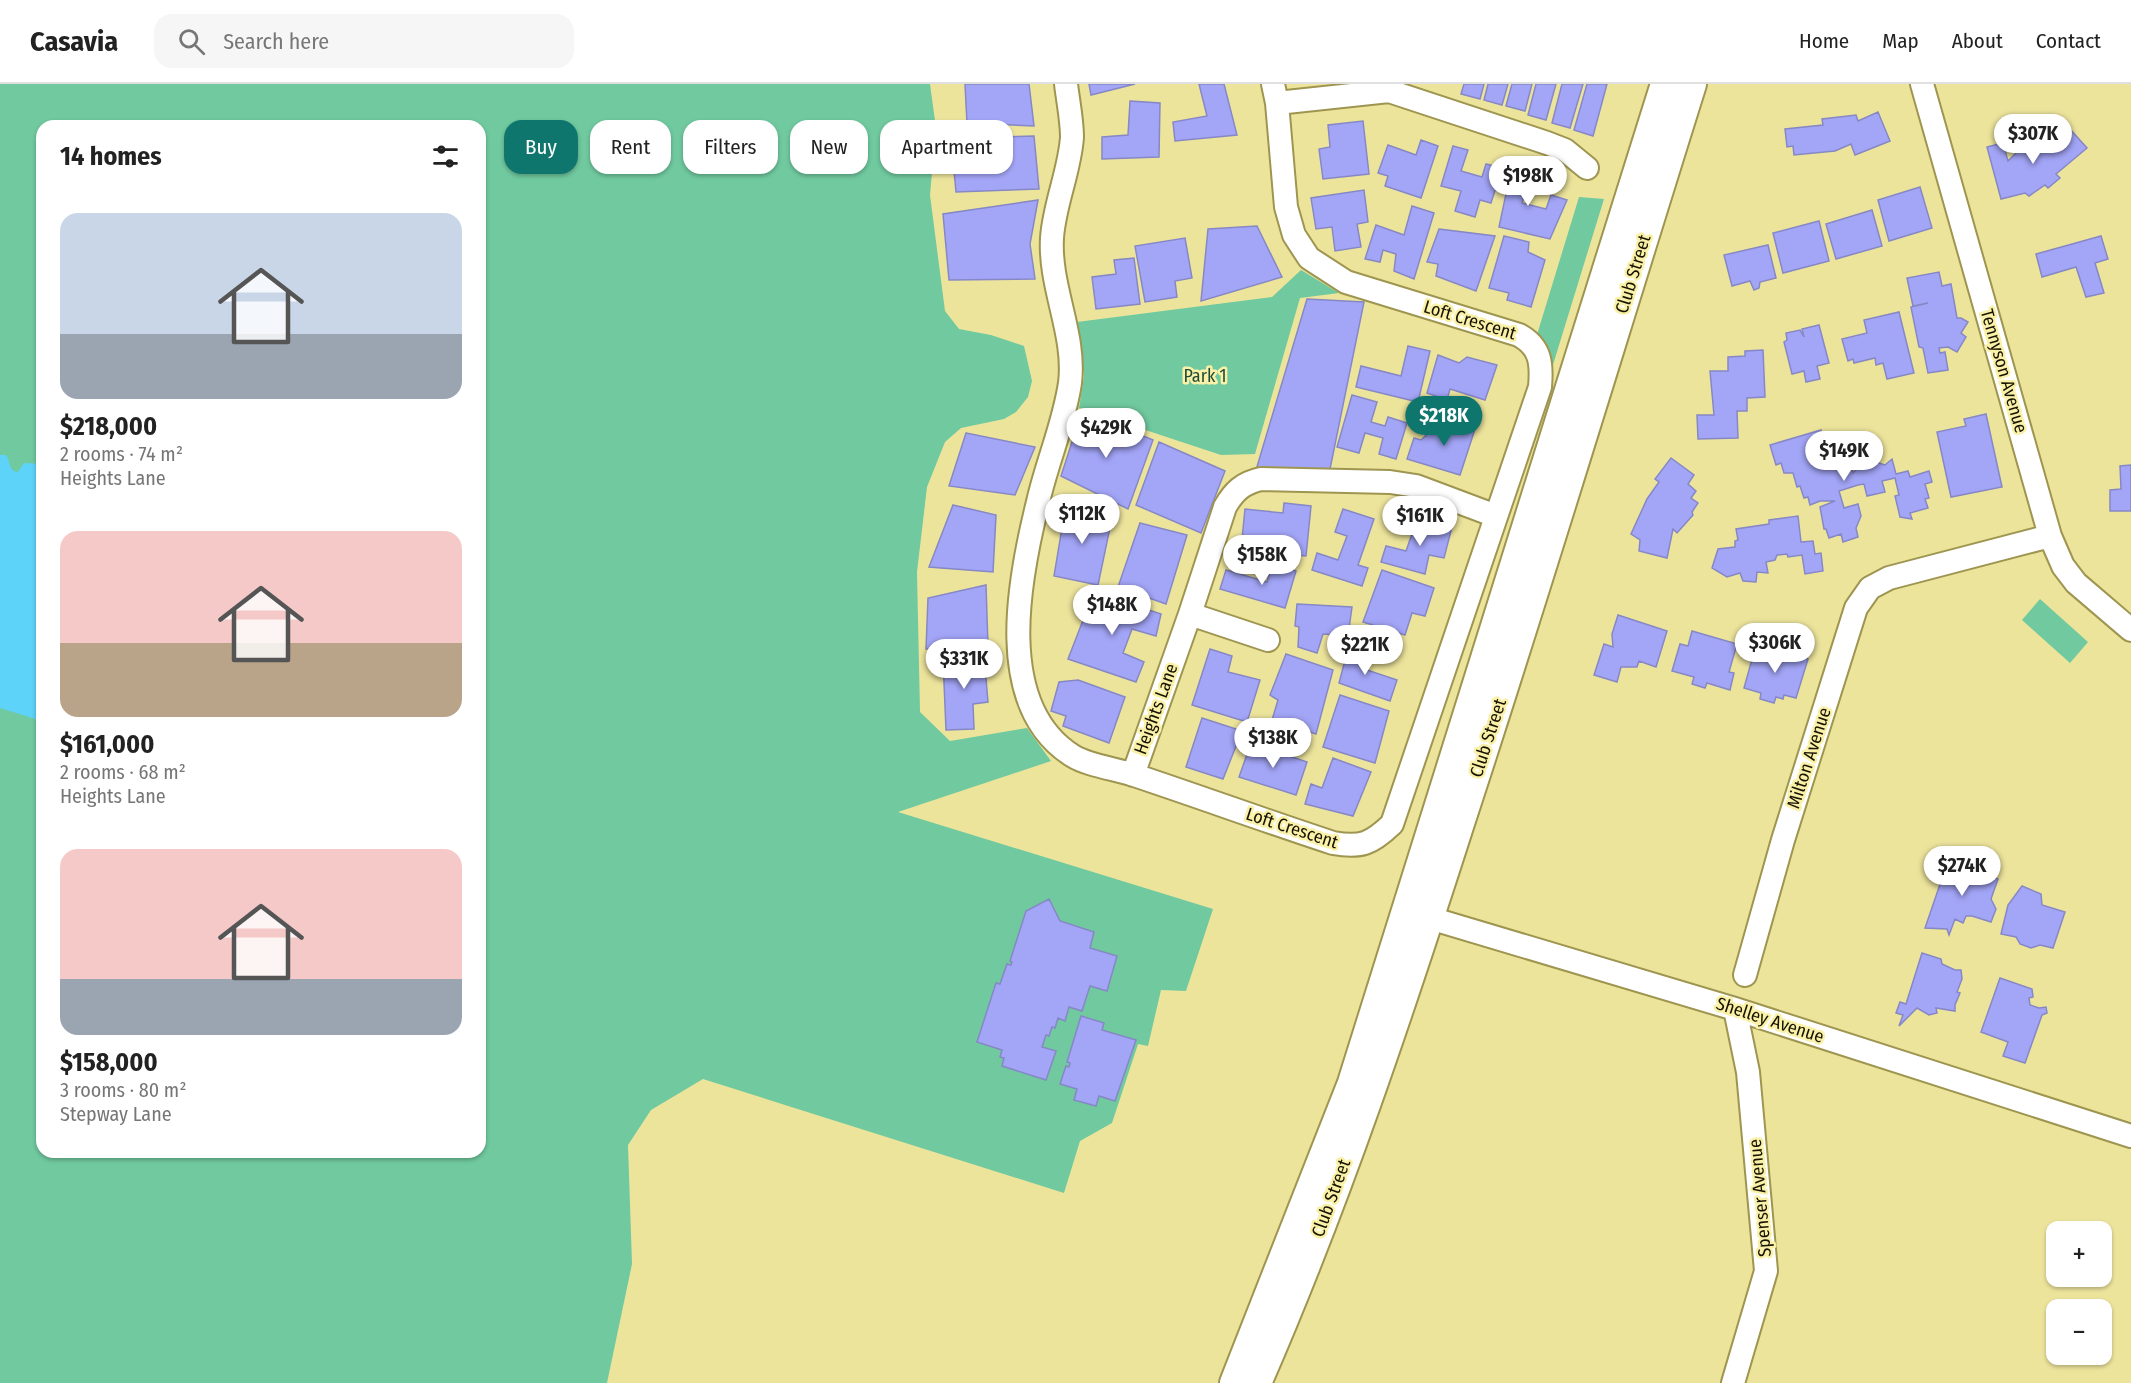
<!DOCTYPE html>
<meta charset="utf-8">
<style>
body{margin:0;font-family:"Fira Sans Condensed",sans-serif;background:#f6f6f6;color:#222;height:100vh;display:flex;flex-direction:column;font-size:22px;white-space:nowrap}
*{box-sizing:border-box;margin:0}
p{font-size:20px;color:#767676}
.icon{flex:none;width:33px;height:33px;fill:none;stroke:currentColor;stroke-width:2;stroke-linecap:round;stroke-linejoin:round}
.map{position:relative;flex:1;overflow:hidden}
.panel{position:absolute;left:36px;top:36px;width:450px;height:1038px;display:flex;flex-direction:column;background:#fff;border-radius:18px;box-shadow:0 2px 4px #0004}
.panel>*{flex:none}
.top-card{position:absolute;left:504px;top:36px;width:570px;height:54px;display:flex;gap:12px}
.controls{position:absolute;left:2046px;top:1137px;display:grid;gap:12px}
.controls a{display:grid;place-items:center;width:66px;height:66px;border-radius:12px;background:#fff;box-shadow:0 2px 4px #0004;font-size:30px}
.price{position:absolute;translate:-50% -51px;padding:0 14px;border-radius:21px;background:#fff;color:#222;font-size:20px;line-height:39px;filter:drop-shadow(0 2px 3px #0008)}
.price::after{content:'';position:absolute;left:50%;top:36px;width:18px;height:14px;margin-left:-9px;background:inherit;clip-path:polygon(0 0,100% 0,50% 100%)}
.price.active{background:#0f766e;color:#fff}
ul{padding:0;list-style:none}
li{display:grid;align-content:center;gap:12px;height:318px;padding:0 24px}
li span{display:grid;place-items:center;height:186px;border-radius:18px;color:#555}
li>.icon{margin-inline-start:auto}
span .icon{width:108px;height:108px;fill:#fffc;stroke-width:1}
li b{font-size:26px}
h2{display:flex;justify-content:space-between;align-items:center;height:72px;padding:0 24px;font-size:26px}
.chip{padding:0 21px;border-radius:18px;background:#fff;box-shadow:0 2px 4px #0004;font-size:21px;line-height:54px}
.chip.active{background:#0f766e;color:#fff}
header{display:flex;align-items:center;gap:36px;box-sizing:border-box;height:84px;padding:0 30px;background:#fff;border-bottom:2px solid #e0e0e0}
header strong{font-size:28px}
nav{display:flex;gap:33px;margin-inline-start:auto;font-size:21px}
.search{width:420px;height:54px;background:#f6f6f6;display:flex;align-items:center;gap:15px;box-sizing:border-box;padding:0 21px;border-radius:18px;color:#767676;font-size:22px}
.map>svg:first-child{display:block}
.green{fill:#70c99f;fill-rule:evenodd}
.water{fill:#5dd3f9}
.building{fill:#a3a5f7;stroke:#8688c5;stroke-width:1.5}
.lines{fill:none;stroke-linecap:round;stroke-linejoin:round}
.minor-casing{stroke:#9e9550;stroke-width:26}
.major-casing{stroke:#9e9550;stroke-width:32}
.minor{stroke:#fff;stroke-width:22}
.major{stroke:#fff;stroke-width:28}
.labels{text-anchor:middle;stroke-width:5;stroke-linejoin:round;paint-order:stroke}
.street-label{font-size:18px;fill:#171300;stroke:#faf1a9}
.park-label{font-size:18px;fill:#204c38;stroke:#faf1a9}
</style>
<header>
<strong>Casavia</strong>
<div class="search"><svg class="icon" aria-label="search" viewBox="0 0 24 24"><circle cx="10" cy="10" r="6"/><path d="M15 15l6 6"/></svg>Search here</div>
<nav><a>Home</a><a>Map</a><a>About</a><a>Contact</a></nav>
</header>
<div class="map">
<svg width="2131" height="1299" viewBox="0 0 2131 1299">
<rect width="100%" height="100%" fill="#ede49c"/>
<path class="green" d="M0 0H930L936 44 930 111 945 227 959 245 991 251 1024 262 1032 297 1028 313 1016 328 1004 335 961 344 945 358 927 403 917 488 920 628 950 657 1027 644 1051 677 898 728 1213 825 1186 907 1161 906 1148 962 1138 960 1112 1039 1080 1057 1064 1109 703 995 651 1026 628 1061 632 1180 607 1299H0ZM42 42H480V1068H42Z
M1579 113 1604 115 1552 284 1536 254Z
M1301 186 1339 209 1300 214 1255 370 1221 371 1079 324 1084 292 1077 238 1272 213Z
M2040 515 2088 558 2070 579 2022 536Z"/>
<path class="water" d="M0 371H6C11 378 8 387 18 388L24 379 42 380V637L0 624Z"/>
<path class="building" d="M965 0H1029L1034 42 967 39Z
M1089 0H1135L1091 11Z
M1199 0H1224L1237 51 1175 57 1173 38 1207 32Z
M1464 0H1484L1480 15 1461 10Z
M1488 0H1508L1502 21 1484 16Z
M1512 0H1532L1525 27 1506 22Z
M1536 0H1556L1546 36 1528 31Z
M1562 0H1583L1570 44 1552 39Z
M1587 0H1607L1593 52 1574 46Z
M1130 17 1160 19 1159 73 1102 75V53L1128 51Z
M1878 28 1890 57 1855 71 1851 60 1835 67 1794 71 1793 62 1787 63 1785 45 1823 41 1822 35 1856 31 1858 37Z
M1363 37 1369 90 1323 95 1319 65 1330 63 1328 41Z
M2069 44 2087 64 2056 90 2060 94 2048 104 2045 101 2029 112 2025 109 2001 115 1987 63 2003 59 2008 77 2022 63 2032 74Z
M1034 52 1039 105 956 108 953 76H973L974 85 998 83 996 53Z
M1421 56 1438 62 1421 114 1385 102 1388 92 1378 89 1388 61 1416 71Z
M1453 62 1468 66 1461 87 1482 93 1486 80 1502 84 1491 119 1480 116 1475 133 1455 127 1461 107 1441 102Z
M1513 77 1532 84 1522 119 1546 125 1551 111 1567 116 1550 155 1499 143Z
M1920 103 1932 144 1889 157 1878 116Z
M1364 106 1368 138 1357 140 1361 163 1335 167 1332 143 1316 145 1311 114Z
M1038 116 1030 160 1035 195 949 196 943 130Z
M1412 122 1434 129 1414 195 1394 187 1396 170 1383 166 1380 178 1365 175 1376 141 1404 151Z
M1872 126 1882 162 1836 175 1826 140Z
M1819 137 1829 177 1783 189 1773 149Z
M1257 142 1282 193 1201 217 1208 145Z
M1439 145 1495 152 1476 207 1436 192 1438 180 1427 178Z
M1504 152 1529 158 1528 168 1545 176 1531 223 1507 216 1509 209 1489 204Z
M2101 152 2108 175 2095 179 2104 209 2086 213 2076 183 2042 193 2036 170Z
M1185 154 1192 194 1175 197 1177 213 1145 218 1135 162Z
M1768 161 1776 194 1760 198 1759 204 1754 206 1750 197 1732 202 1724 171Z
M1134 174 1140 220 1096 225 1092 193 1116 190 1114 176Z
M1939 188 1942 202 1951 200 1957 234H1961L1968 238 1961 249 1966 253 1957 268 1948 263 1939 264 1940 269 1945 268 1948 286 1928 289 1923 264 1919 263 1911 223 1928 219 1913 222 1907 194Z
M1307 215 1364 218 1329 390 1256 386Z
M1899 228 1914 289 1887 295 1883 279 1876 281 1875 274 1854 279 1853 275 1848 277 1842 255 1867 249 1864 236Z
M1819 241 1829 279 1817 282 1820 295 1806 298 1804 287 1792 290 1784 258 1787 256 1786 249 1800 246 1804 253 1802 245Z
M1408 262 1430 267 1418 318 1356 303 1361 282 1401 292Z
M1763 266 1765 313 1747 314V327H1737L1738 354 1698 355 1697 331H1714L1710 287H1728V273L1745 272V267Z
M1438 271 1459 279 1467 273 1497 281 1485 316 1450 305 1447 316 1427 309Z
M1352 311 1377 318 1371 338 1385 342 1388 333 1407 339 1396 375 1379 370 1383 354 1365 349 1359 369 1337 363Z
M1082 327 1153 356 1128 425 1061 392Z
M1986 330 2002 403 1951 413 1937 348 1966 342 1964 335Z
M1452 336 1476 342 1460 391 1407 375 1414 354 1421 356 1435 343 1449 345Z
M1821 346 1827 368 1834 371 1848 368 1853 389 1866 375 1885 381 1892 375 1896 390 1908 387 1910 393 1929 387 1932 398 1925 400 1929 414 1925 415 1928 424 1910 429 1912 435 1900 433 1895 412 1899 411 1895 394 1882 397 1885 408 1867 412 1864 400 1858 401 1839 407 1844 424 1858 420 1861 432 1856 444 1858 453 1843 458 1841 450 1829 454 1826 445H1824L1820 423 1835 417H1820L1810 421 1808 413 1804 414 1800 402 1797 403 1793 389H1784L1781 379 1776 381 1770 361Z
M966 349 1035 363 1015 411 949 402Z
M1159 358 1225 387 1201 449 1136 421Z
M1671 374 1694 391 1688 400 1696 407 1691 414 1698 419 1692 428 1693 431 1677 449 1673 445 1667 474 1639 467 1640 456 1631 450 1647 415 1659 398 1655 395Z
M2131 381V427H2110V406L2121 405 2120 382Z
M1284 419 1311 422 1306 472 1241 465 1245 425 1283 429Z
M1066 420 1112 434 1098 501 1054 492Z
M953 421 996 431 993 488 929 483Z
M1343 425 1374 435 1358 481 1368 484 1362 502 1312 486 1317 469 1338 476 1347 452 1335 448Z
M1798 432 1801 458 1813 457 1815 470 1821 469 1823 487 1805 490 1802 471 1788 473 1787 470 1777 471 1775 476 1766 478 1768 489 1757 488 1756 498 1743 497 1740 489 1727 493 1712 484 1718 465 1735 463V457L1738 456 1736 445 1769 440V436Z
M1418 433 1452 443 1444 474 1429 471 1425 490 1381 478 1386 462 1406 467Z
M1140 439 1187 451 1166 520 1118 503Z
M1272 480 1296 487 1285 524 1220 505 1226 486 1267 498Z
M1382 486 1434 504 1425 532 1412 529 1405 551 1363 538Z
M986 501 988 562 926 565 928 514Z
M1094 508 1161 530 1156 552 1132 545 1123 569 1144 578 1136 598 1068 575Z
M1297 520 1352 523 1348 552 1323 550 1317 569 1298 563 1299 543 1295 542Z
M1618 531 1667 547 1656 583 1639 577 1637 583H1621L1617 598 1594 591 1604 560 1613 563 1612 550Z
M1692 547 1737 560 1729 588 1734 589 1730 606 1707 599 1705 604 1692 600 1694 593 1672 587 1680 560 1688 562Z
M1349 561 1369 569 1364 585 1397 596 1390 617 1339 599Z
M1756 561 1808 575 1796 614 1784 611 1783 615 1776 613 1774 619 1760 615 1761 609 1744 604Z
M1210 565 1232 572 1228 588 1260 596 1247 638 1192 621Z
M1286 570 1333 586 1316 650 1272 636 1278 616 1270 611Z
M984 571 988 618 973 620 974 645 946 646 943 575Z
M1078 596 1125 613 1109 659 1063 642 1066 632 1051 627 1059 598Z
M1340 611 1389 627 1375 679 1323 663Z
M1202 634 1242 647 1223 695 1186 683Z
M1251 659 1307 678 1296 711 1239 693Z
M1333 674 1371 688 1353 732 1305 720 1311 700 1322 704Z
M1948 777 1998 795 1991 815 1996 825 1991 838 1972 832H1966L1963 839 1955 835 1949 851 1947 845 1925 844Z
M2022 802 2041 810 2042 821 2065 828 2053 864 2040 861 2031 864 2020 860 2016 853 2001 850 2008 821Z
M1049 815 1060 837 1094 848 1090 864 1117 872 1107 907 1090 902 1082 927 1069 923 1065 937 1058 934 1055 944 1052 943 1049 952 1046 951 1042 963 1056 967 1046 996 1002 982 1004 974 1000 973 1002 966 977 958 996 899 1000 900 1007 880 1011 881 1012 878 1010 877 1026 827Z
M1922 869 1941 875 1942 880 1955 886H1961L1962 895 1957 908 1960 909 1955 921V927L1936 924 1937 929 1929 931 1917 924 1899 942 1903 931 1896 929 1900 918 1906 920Z
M2000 894 2032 905 2033 913 2029 914 2030 921 2039 924 2046 923 2047 929 2042 931 2025 979 2003 972 2008 958 1981 948Z
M1081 932 1104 939 1102 946 1136 956 1115 1017 1099 1012 1096 1022 1074 1016 1077 1005 1060 1000 1066 982 1069 983 1070 979 1067 978Z"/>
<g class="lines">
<defs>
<path id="minor" d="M1066 0C1068 17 1072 36 1072 53 1070 86 1054 121 1052 154 1049 203 1076 250 1070 299 1064 340 1047 378 1038 418 1019 494 993 622 1073 672 1087 681 1116 685 1134 691 1200 713 1266 737 1333 759 1361 764 1371 760 1392 740L1540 303C1542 280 1541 263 1519 251L1346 198 1309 174 1294 151 1286 123 1277 19 1273 0
M1922 0 2050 452 2063 482 2076 499 2131 546
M1277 19 1389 7 1547 59 1565 66 1587 84
M1190 530 1268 556
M1133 691 1190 530 1225 423C1234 407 1243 399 1261 395L1390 398 1416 402 1496 432
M1413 829 1735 925 2131 1052
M1745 891 1783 756 1856 524 1870 504 1889 494 2050 452
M1733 1299 1766 1187 1748 988 1735 925"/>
<path id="major" d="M1234 1299 1352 999 1665 0
M1257 1299C1337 1116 1400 926 1461 736 1541 492 1615 245 1692 0"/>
</defs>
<use href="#minor" class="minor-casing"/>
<use href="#major" class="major-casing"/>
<use href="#minor" class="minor"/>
<use href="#major" class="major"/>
</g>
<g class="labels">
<g class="street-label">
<text transform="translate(1633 190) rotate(-73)" y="6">Club Street</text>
<text transform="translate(1470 236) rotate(17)" y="6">Loft Crescent</text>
<text transform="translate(2004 287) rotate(74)" y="6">Tennyson Avenue</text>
<text transform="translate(1156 625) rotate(-70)" y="6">Heights Lane</text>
<text transform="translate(1488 654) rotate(-72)" y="6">Club Street</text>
<text transform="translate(1809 674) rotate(-72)" y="6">Milton Avenue</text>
<text transform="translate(1292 744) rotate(18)" y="6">Loft Crescent</text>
<text transform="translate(1770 936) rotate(18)" y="6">Shelley Avenue</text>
<text transform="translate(1331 1114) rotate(-70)" y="6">Club Street</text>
<text transform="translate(1760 1114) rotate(-95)" y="6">Spenser Avenue</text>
</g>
<g class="park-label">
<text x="1205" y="298">Park 1</text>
</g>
</g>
</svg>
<div class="controls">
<a>+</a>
<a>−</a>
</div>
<b class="price" style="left:2033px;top:81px">$307K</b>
<b class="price" style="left:1528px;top:123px">$198K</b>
<b class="price active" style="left:1444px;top:363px">$218K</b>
<b class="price" style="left:1106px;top:375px">$429K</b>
<b class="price" style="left:1844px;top:398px">$149K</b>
<b class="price" style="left:1082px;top:461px">$112K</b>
<b class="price" style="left:1420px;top:463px">$161K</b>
<b class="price" style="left:1262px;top:502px">$158K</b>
<b class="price" style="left:1112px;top:552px">$148K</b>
<b class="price" style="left:1775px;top:590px">$306K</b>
<b class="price" style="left:1365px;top:592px">$221K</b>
<b class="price" style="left:964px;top:606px">$331K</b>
<b class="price" style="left:1273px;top:685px">$138K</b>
<b class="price" style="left:1962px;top:813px">$274K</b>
<div class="top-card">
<a class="chip active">Buy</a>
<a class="chip">Rent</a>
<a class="chip">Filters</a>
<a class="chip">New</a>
<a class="chip">Apartment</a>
</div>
<section class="panel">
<h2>14 homes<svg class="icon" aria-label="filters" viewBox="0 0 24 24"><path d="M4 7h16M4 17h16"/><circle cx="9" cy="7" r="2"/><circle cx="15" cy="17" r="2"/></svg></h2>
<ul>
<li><span style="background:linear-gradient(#c9d6e8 65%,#9aa5b1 0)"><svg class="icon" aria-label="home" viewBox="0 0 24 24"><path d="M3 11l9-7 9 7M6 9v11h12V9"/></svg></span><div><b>$218,000</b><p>2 rooms · 74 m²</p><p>Heights Lane</p></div></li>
<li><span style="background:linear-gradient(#f6c9c9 60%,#b9a48a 0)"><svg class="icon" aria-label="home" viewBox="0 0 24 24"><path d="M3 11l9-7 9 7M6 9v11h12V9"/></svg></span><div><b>$161,000</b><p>2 rooms · 68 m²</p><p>Heights Lane</p></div></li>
<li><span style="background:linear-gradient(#f6c9c9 70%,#9aa5b1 0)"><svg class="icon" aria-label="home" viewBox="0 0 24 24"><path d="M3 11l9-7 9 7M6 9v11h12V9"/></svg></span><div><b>$158,000</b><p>3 rooms · 80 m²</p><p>Stepway Lane</p></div></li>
</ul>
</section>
</div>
